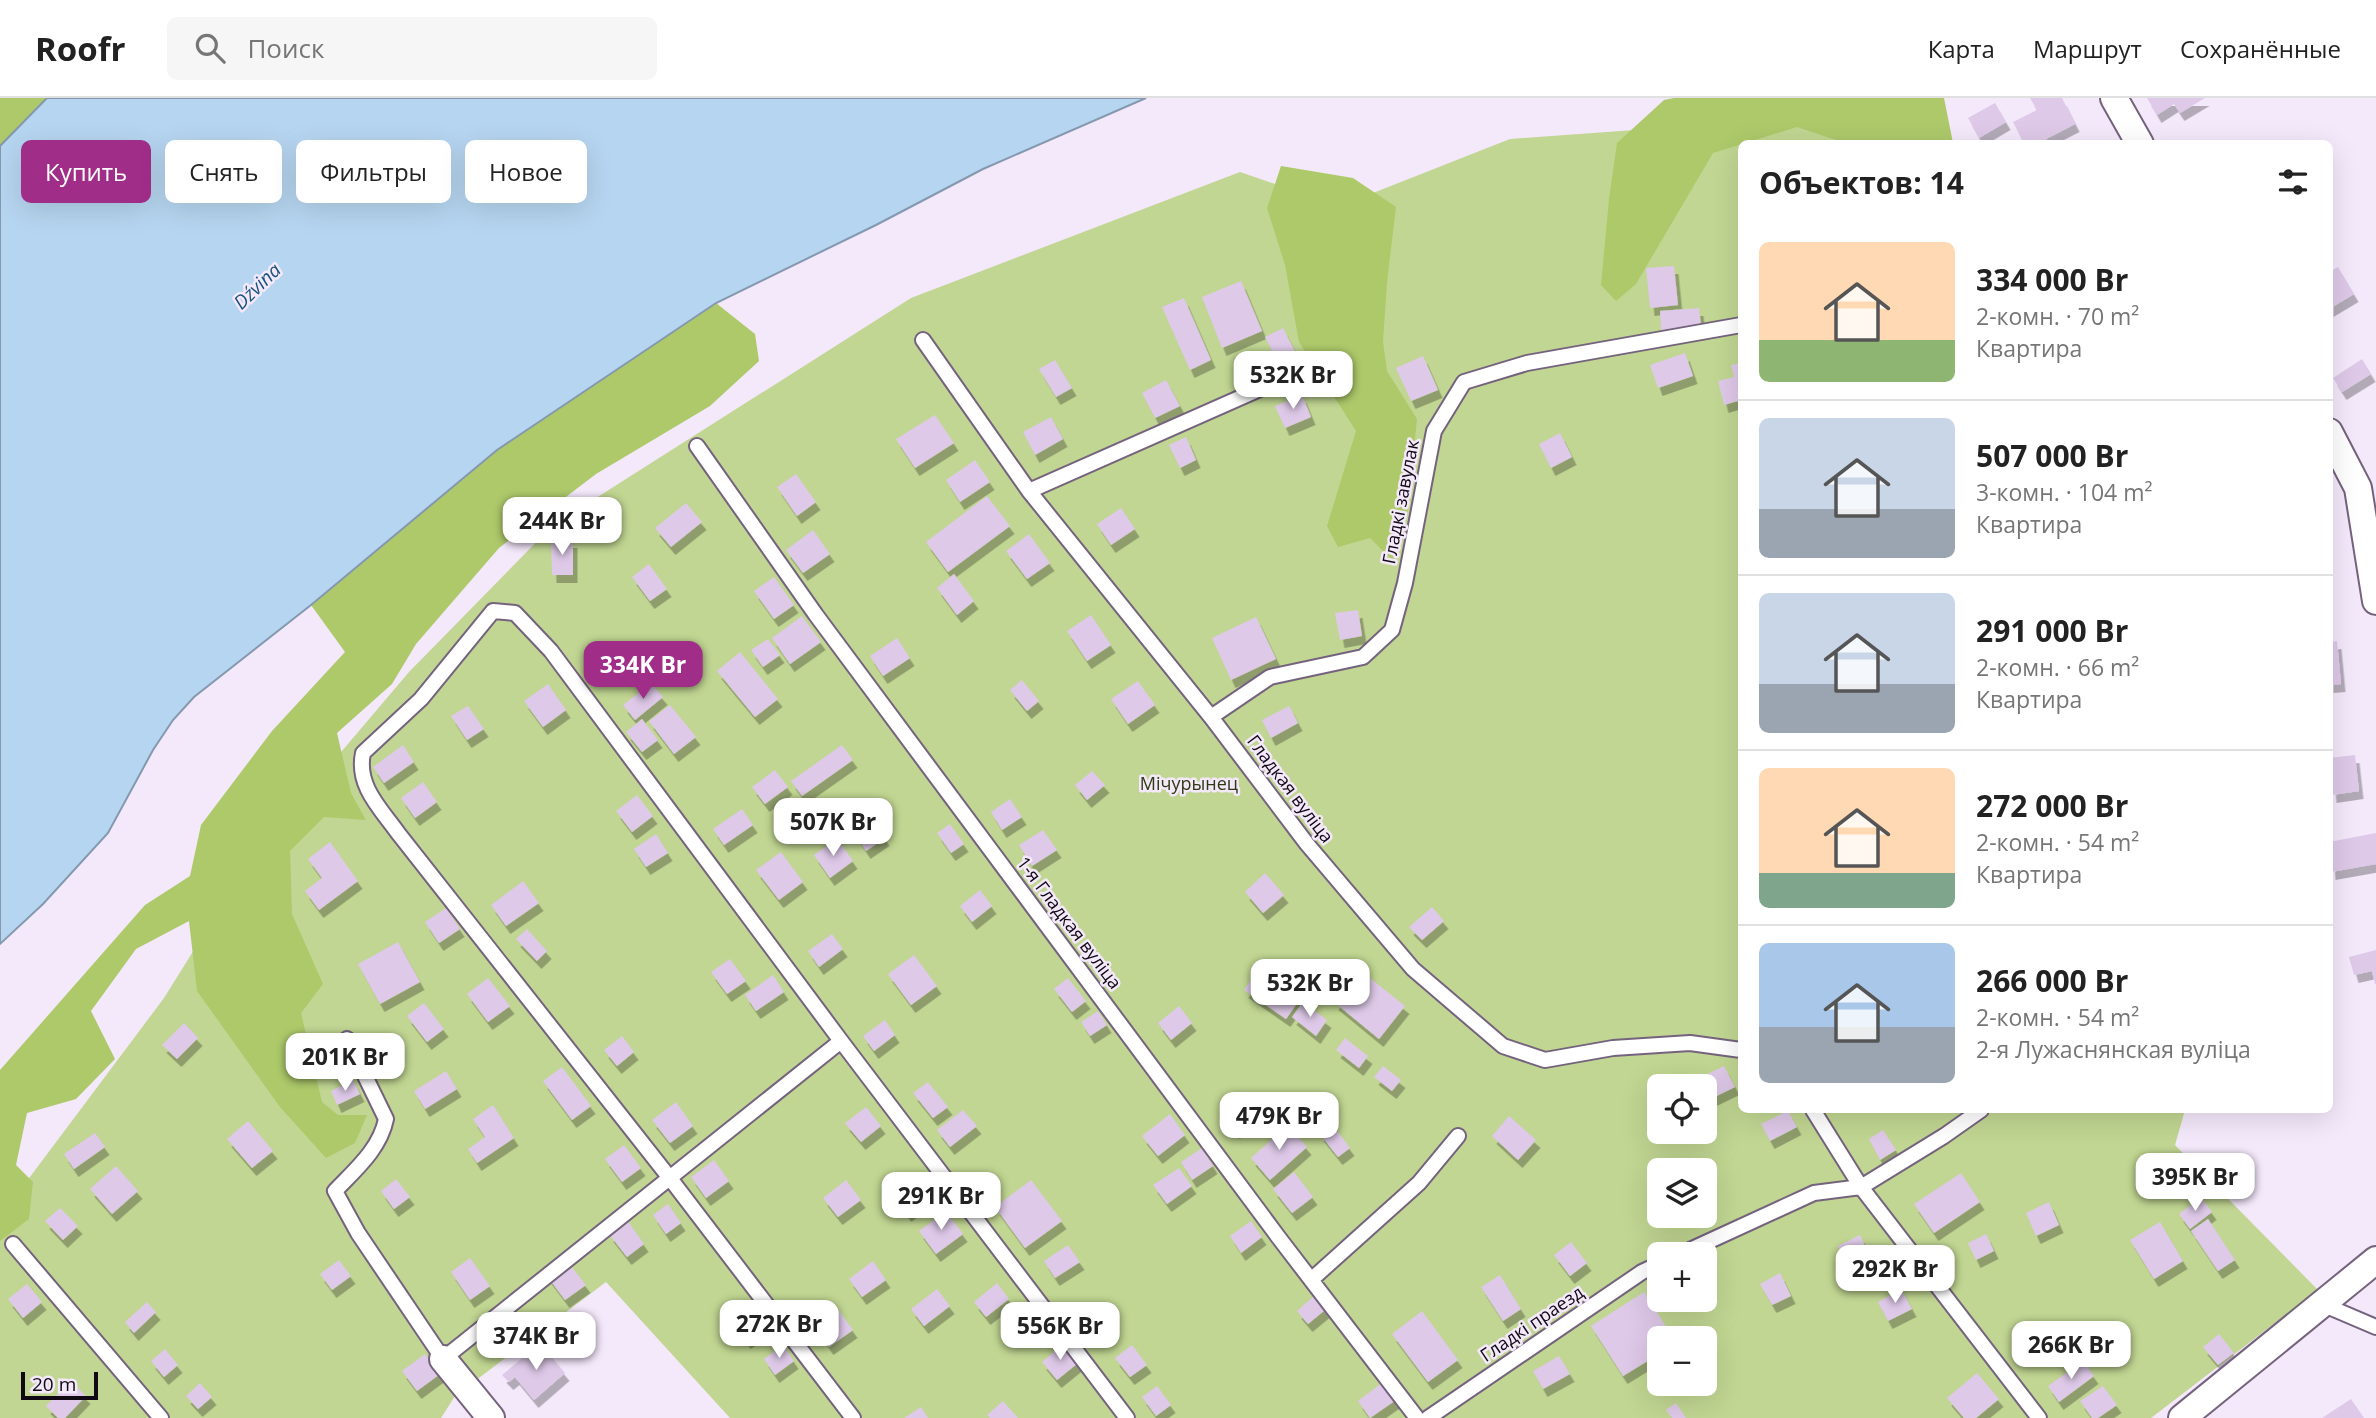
<!DOCTYPE html>
<html lang="ru">
<meta charset="utf-8">
<style>
body{margin:0;font-family:"Open Sans",sans-serif;background:#f6f6f6;color:#222;height:100vh;display:flex;flex-direction:column;font-size:26px;white-space:nowrap}
*{box-sizing:border-box;margin:0}
p{font-size:23px;color:#767676}
.icon{flex:none;width:38px;height:38px;fill:none;stroke:currentColor;stroke-width:2;stroke-linecap:round;stroke-linejoin:round}
.map{position:relative;flex:1;overflow:hidden}
.sheet{position:absolute;left:1738px;top:42px;width:595px;height:973px;display:flex;flex-direction:column;background:#fff;border-radius:10px;box-shadow:0 7px 28px #0002}
.sheet>*{flex:none}
.banner{position:absolute;left:21px;top:42px;width:665px;height:63px;display:flex;gap:14px}
.buttons{position:absolute;left:1647px;top:976px;display:grid;gap:14px}
.buttons a{display:grid;place-items:center;width:70px;height:70px;border-radius:10px;background:#fff;box-shadow:0 7px 28px #0002;font-size:35px}
.scale{position:absolute;left:21px;bottom:18px;width:77px;box-sizing:border-box;padding-left:7px;border:4px solid #100913;border-top:0;font-size:19px;line-height:24px;white-space:nowrap;color:#100913;-webkit-text-stroke:5px #f4e8fb;paint-order:stroke}
.price{position:absolute;translate:-50% -60px;padding:0 16px;border-radius:14px;background:#fff;color:#222;font-size:23px;line-height:46px;filter:drop-shadow(0 2px 4px #0008)}
.price::after{content:'';position:absolute;left:50%;top:42px;width:21px;height:16px;margin-left:-10px;background:inherit;clip-path:polygon(0 0,100% 0,50% 100%)}
.price.active{background:#a02d88;color:#fff}
ul{padding:0;list-style:none}
li{display:flex;align-items:center;gap:21px;height:175px;padding:0 21px}
li+li{border-top:2px solid #e0e0e0}
li span{display:grid;place-items:center;flex:none;width:196px;height:140px;border-radius:10px;color:#555}
li>.icon{margin-inline-start:auto}
span .icon{width:84px;height:84px;fill:#fffc;stroke-width:1}
li b{font-size:30px}
h2{display:flex;justify-content:space-between;align-items:center;height:84px;padding:0 21px;font-size:30px}
.chip{padding:0 24px;border-radius:10px;background:#fff;box-shadow:0 7px 28px #0002;font-size:24px;line-height:63px}
.chip.active{background:#a02d88;color:#fff}
header{display:flex;align-items:center;gap:42px;box-sizing:border-box;height:98px;padding:0 35px;background:#fff;border-bottom:2px solid #e0e0e0}
header strong{font-size:33px}
nav{display:flex;gap:38px;margin-inline-start:auto;font-size:24px}
.search{width:490px;height:63px;background:#f6f6f6;display:flex;align-items:center;gap:18px;box-sizing:border-box;padding:0 24px;border-radius:10px;color:#767676;font-size:26px}
.map>svg:first-child{display:block}
.green{fill:#c1d692;fill-rule:evenodd}
.forest{fill:#adc96a}
.water{fill:#b6d5f0;stroke:#8498ae;stroke-width:2}
.building{fill:#dec9e8;filter:url(#shadow)}
.lines{fill:none;stroke-linecap:round;stroke-linejoin:round}
.service-casing{stroke:#75637e;stroke-width:18}
.minor-casing{stroke:#75637e;stroke-width:30}
.service{stroke:#fff;stroke-width:14}
.minor{stroke:#fff;stroke-width:26}
.labels{text-anchor:middle;stroke-width:5;stroke-linejoin:round;paint-order:stroke}
.street-label{font-size:18px;fill:#100913;stroke:#f4e8fb}
.park-label{font-size:18px;fill:#2f3a12;stroke:#f4e8fb}
.water-label{font-size:19px;font-style:italic;fill:#18537f;stroke:#f4e8fb}
</style>
<header>
<strong>Roofr</strong>
<div class="search"><svg class="icon" aria-label="search" viewBox="0 0 24 24"><circle cx="10" cy="10" r="6"/><path d="M15 15l6 6"/></svg>Поиск</div>
<nav><a>Карта</a><a>Маршрут</a><a>Сохранённые</a></nav>
</header>
<div class="map">
<svg width="2376" height="1320" viewBox="0 0 2376 1320">
<defs>
<filter id="shadow"><feDropShadow dx="4.5" dy="8" stdDeviation="0" flood-color="#0004"/></filter>
</defs>
<rect width="100%" height="100%" fill="#f4e8fb"/>
<path class="green" d="M1858 16 1862 45 1741 46V1012H2185L2175 1047 2318 1192 2151 1320H730L606 1184 455 1298 441 1320H0V1119L164 900 252 759 409 574 552 428 911 200 1240 74 1340 108 1510 41ZM1659 989H1704V1034H1659ZM1659 1073H1704V1118H1659ZM1659 1157H1704V1202H1659ZM1659 1241H1704V1286H1659Z"/>
<path class="forest" d="M0 0H47L0 48Z
M1674 0H1944L1953 45H1837L1836 42 1797 29 1713 55 1636 186 1616 203 1601 187 1609 101 1617 45 1664 2Z
M1281 68 1353 80 1396 109 1387 184 1383 244 1387 273 1417 321 1407 418 1393 463 1370 440 1338 449 1327 428 1356 333 1299 244 1285 167 1267 110Z
M716 205 755 236 759 263 710 308 596 376 499 450 416 546 392 586 337 635 351 695 366 722 324 719 290 753 292 816 323 886 301 915 322 1004 338 1017H367L355 1045 326 1060 280 1009 197 893 189 823 136 851 91 913 115 961 76 1001 27 1015 16 1067 33 1084 29 1121 0 1143V972L145 807 190 778 201 727 272 633 345 554 311 507 497 352Z"/>
<path class="water" d="M47 0H1146L983 71 876 127 716 205 497 352 311 507 194 599 173 622 153 652 108 735 43 806 0 846V48Z"/>
<path class="building" d="M2030 0H2062L2075 26 2046 41 2049 46H2024L2013 24 2037 12Z
M2147 0H2205L2180 15 2174 6 2157 17Z
M1995 5 2006 24 1979 40 1968 20Z
M1674 168 1678 207 1650 210 1646 170Z
M2338 169 2354 196 2329 211V174Z
M1241 183 1262 233 1222 250 1202 199Z
M1184 200 1211 262 1190 272 1162 209Z
M1699 210 1701 228 1661 232 1660 213Z
M1283 230 1300 263 1282 272 1265 239Z
M1685 255 1693 278 1658 290 1650 267Z
M1423 258 1438 292 1411 303 1396 270Z
M2362 261 2371 276 2342 294 2333 280Z
M1055 262 1072 290 1056 299 1039 271Z
M1741 265V302L1724 307 1718 283 1734 279 1731 267Z
M1166 282 1180 308 1155 320 1142 295Z
M1302 297 1311 319 1285 330 1275 308Z
M935 317 954 345 915 370 896 341Z
M1051 319 1063 341 1035 357 1023 334Z
M1560 335 1572 359 1551 370 1539 346Z
M1186 339 1196 362 1180 370 1169 347Z
M975 362 990 384 960 404 946 382Z
M796 376 816 404 797 418 777 389Z
M987 398 1010 428 948 474 926 444Z
M686 405 702 424 671 449 655 430Z
M1121 410 1135 431 1111 447 1097 426Z
M813 432 830 456 803 475 786 452Z
M1029 436 1050 465 1027 481 1006 453Z
M551 442H573V477H552Z
M649 466 667 491 650 503 632 479Z
M954 476 974 503 957 517 937 490Z
M774 479 794 507 774 521 754 493Z
M1358 512 1362 538 1340 542 1335 515Z
M1091 517 1111 547 1087 563 1067 533Z
M802 518 821 544 790 566 772 540Z
M1256 519 1276 561 1231 582 1212 540Z
M897 540 910 560 883 578 870 558Z
M768 541 780 557 763 569 751 552Z
M2337 543 2341 586 2329 587V544Z
M740 554 778 601 755 619 717 573Z
M1022 582 1039 603 1027 613 1010 592Z
M1138 583 1155 607 1128 626 1111 601Z
M651 585 663 599 635 622 623 607Z
M548 586 566 612 543 629 524 603Z
M670 607 696 639 674 656 649 623Z
M468 608 484 631 467 642 451 618Z
M1289 608 1298 625 1271 640 1262 622Z
M642 621 658 642 642 654 626 634Z
M403 647 414 664 384 685 373 669Z
M842 647 853 662 802 698 791 683Z
M2355 657 2359 693 2332 697 2329 660Z
M775 672 788 689 765 706 752 689Z
M1092 673 1105 687 1087 702 1075 687Z
M423 684 437 704 415 720 401 700Z
M637 697 653 718 632 734 616 713Z
M1010 701 1022 719 1002 732 991 714Z
M742 711 753 727 724 747 713 731Z
M867 713 885 740 866 753 848 725Z
M950 726 964 746 951 755 937 735Z
M1043 732 1057 752 1032 768 1019 747Z
M2376 735V766L2331 774 2329 744Z
M656 736 668 755 646 769 634 751Z
M837 740 853 763 830 780 814 757Z
M330 744 358 783 319 812 305 793 322 780 308 761Z
M781 754 803 784 779 802 756 772Z
M1265 775 1284 797 1263 815 1245 794Z
M523 783 539 805 506 828 491 807Z
M980 792 992 808 972 824 960 808Z
M1432 809 1444 823 1422 842 1409 829Z
M446 810 460 831 439 845 425 824Z
M527 831 547 853 537 863 516 841Z
M832 836 843 851 819 869 808 853Z
M398 844 420 884 380 906 358 866Z
M2376 852V886H2375L2372 873 2354 877 2349 859Z
M914 857 937 888 911 907 888 876Z
M730 861 746 883 727 896 711 874Z
M1258 872 1300 901 1286 921 1244 892Z
M1360 872 1405 908 1379 941 1334 904Z
M773 877 784 894 756 913 745 897Z
M488 880 510 908 488 924 467 896Z
M1068 880 1086 903 1072 914 1054 891Z
M1303 904 1327 922 1316 938 1292 919Z
M424 905 444 931 427 944 407 918Z
M1179 908 1192 925 1171 942 1158 925Z
M1098 913 1107 927 1090 938 1081 924Z
M885 922 895 937 874 953 863 938Z
M184 925 198 940 177 961 162 947Z
M622 938 634 954 617 968 604 952Z
M1345 940 1368 958 1359 970 1336 952Z
M1383 968 1401 982 1392 993 1374 979Z
M1724 968 1735 989 1704 1004V989H1696L1693 983Z
M562 969 591 1008 572 1022 543 983Z
M446 973 457 991 425 1011 414 993Z
M353 982 360 996 337 1007 331 993Z
M928 984 948 1009 933 1020 913 995Z
M1245 993 1261 1012 1235 1033 1219 1014Z
M676 1004 693 1028 670 1045 652 1022Z
M493 1007 514 1040 477 1065 468 1051 485 1039 473 1021Z
M866 1009 881 1028 861 1044 845 1025Z
M963 1012 977 1028 950 1049 937 1032Z
M1788 1013 1797 1029 1770 1043 1761 1026Z
M1170 1016 1185 1037 1158 1058 1142 1038Z
M1509 1018 1536 1042 1518 1062 1492 1038Z
M248 1023 273 1053 252 1070 227 1041Z
M1332 1026 1350 1050 1338 1059 1319 1035Z
M1288 1027 1307 1049 1270 1082 1251 1060Z
M1883 1032 1896 1052 1880 1062 1869 1041Z
M95 1035 105 1049 74 1071 64 1056Z
M624 1047 641 1070 622 1084 605 1061Z
M1202 1050 1213 1068 1192 1082 1181 1064Z
M714 1062 729 1083 706 1100 691 1079Z
M116 1068 138 1093 112 1116 90 1091Z
M1179 1070 1192 1088 1167 1106 1153 1087Z
M1294 1074 1313 1099 1292 1115 1273 1091Z
M1961 1075 1980 1104 1934 1135 1914 1106Z
M915 1080 929 1098 907 1116 892 1098Z
M396 1081 410 1099 394 1111 381 1093Z
M846 1082 861 1102 838 1119 823 1100Z
M1031 1082 1062 1123 1025 1150 995 1109Z
M2201 1099 2212 1114 2190 1131 2179 1116Z
M2049 1104 2059 1127 2036 1138 2026 1115Z
M668 1106 681 1125 666 1136 653 1117Z
M60 1110 78 1128 63 1142 45 1123Z
M946 1113 963 1136 936 1156 919 1133Z
M2208 1121 2235 1162 2218 1173 2191 1133Z
M627 1122 644 1146 627 1159 609 1136Z
M1251 1123 1262 1139 1241 1155 1230 1138Z
M2160 1124 2183 1163 2154 1181 2130 1142Z
M1986 1136 1994 1153 1976 1162 1968 1145Z
M1860 1137 1869 1157 1847 1168 1838 1148Z
M1571 1144 1587 1165 1570 1178 1554 1157Z
M1068 1147 1080 1164 1055 1180 1044 1163Z
M470 1160 490 1188 470 1202 451 1174Z
M339 1162 351 1178 332 1192 320 1176Z
M567 1163 586 1187 565 1202 547 1178Z
M873 1163 886 1182 862 1199 849 1181Z
M1780 1175 1791 1198 1772 1207 1760 1186Z
M1500 1177 1521 1211 1503 1223 1481 1189Z
M997 1185 1009 1201 986 1219 974 1204Z
M27 1186 42 1204 23 1220 8 1201Z
M937 1191 950 1208 924 1228 911 1211Z
M1901 1191 1912 1211 1888 1223 1878 1204Z
M1644 1194 1674 1241H1659V1256L1623 1278 1591 1228Z
M1314 1198 1325 1212 1308 1226 1297 1213Z
M832 1203 853 1232 829 1249 808 1220Z
M147 1204 156 1214 134 1235 125 1224Z
M748 1213 762 1233 746 1243 733 1224Z
M1422 1213 1458 1262 1428 1284 1392 1236Z
M2219 1236 2234 1255 2218 1267 2203 1249Z
M540 1245 565 1275 534 1302 515 1279 509 1284 502 1277Z
M1063 1246 1078 1265 1057 1282 1042 1264Z
M783 1247 794 1263 775 1277 764 1261Z
M1132 1247 1147 1267 1130 1279 1115 1260Z
M165 1251 178 1267 164 1279 151 1263Z
M425 1256 440 1276 417 1293 402 1273Z
M1559 1258 1570 1276 1543 1291 1533 1273Z
M2083 1263 2094 1278 2059 1304 2048 1288Z
M1977 1275 1999 1301 1976 1320H1964L1947 1300Z
M71 1283 86 1298 65 1320H58L46 1308Z
M1383 1284 1396 1302 1370 1320 1358 1303Z
M200 1285 212 1299 198 1311 186 1298Z
M1157 1288 1171 1307 1156 1318 1142 1299Z
M2103 1288 2117 1307 2098 1320H2092L2080 1303Z
M2351 1301 2364 1320H2322Z
M1003 1303 1018 1320H990L987 1317Z
M1676 1305 1686 1320H1672L1666 1312Z
M921 1309 928 1320H904Z"/>
<g class="lines">
<defs>
<path id="service" d="M923 242 1029 393 1211 619 1307 746 1413 871 1503 948 1545 962 1613 950 1690 945 1741 952
M697 348 816 517 1279 1140 1417 1320
M1029 393 1296 275
M1211 619 1270 579 1363 559 1392 532 1405 485 1434 333 1464 284 1527 265 1741 227
M347 941 386 1021C380 1051 355 1072 335 1093L358 1135 443 1261 841 943
M1813 1012 1861 1089 2039 1320
M13 1146 161 1320
M1679 1157 1814 1095 1861 1089 1944 1038 1981 1012
M1311 1182 1419 1085 1458 1038
M2322 1206 2376 1229
M853 1320 669 1079 398 735C381 711 356 688 363 655L421 601 493 513 515 515 551 553 841 943 1127 1320
M1428 1320 1642 1174 1659 1166"/>
<path id="minor" d="M2114 0 2140 46
M2329 334 2358 390 2376 503
M443 1261 491 1320
M2182 1320 2376 1162"/>
</defs>
<use href="#service" class="service-casing"/>
<use href="#minor" class="minor-casing"/>
<use href="#service" class="service"/>
<use href="#minor" class="minor"/>
</g>
<g class="labels">
<g class="street-label">
<text transform="translate(1401 404) rotate(-79)" y="6">Гладкі завулак</text>
<text transform="translate(1290 691) rotate(53)" y="6">Гладкая вуліца</text>
<text transform="translate(1069 825) rotate(53)" y="6">1-я Гладкая вуліца</text>
<text transform="translate(1532 1226) rotate(-34)" y="6">Гладкі праезд</text>
</g>
<g class="park-label">
<text x="1189" y="692">Мічурынец</text>
</g>
<g class="water-label">
<text transform="translate(257 188) rotate(-44)" y="7">Dźvina</text>
</g>
</g>
</svg>
<div class="buttons">
<a><svg class="icon" aria-label="locate" viewBox="0 0 24 24"><circle cx="12" cy="12" r="6"/><path d="M12 2v4M12 18v4M2 12h4M18 12h4"/></svg></a>
<a><svg class="icon" aria-label="layers" viewBox="0 0 24 24"><path d="M12 4l9 5-9 5-9-5zM3 14l9 5 9-5"/></svg></a>
<a>+</a>
<a>−</a>
</div>
<div class="scale">20 m</div>
<b class="price" style="left:1293px;top:313px">532K Br</b>
<b class="price" style="left:562px;top:459px">244K Br</b>
<b class="price active" style="left:643px;top:603px">334K Br</b>
<b class="price" style="left:833px;top:760px">507K Br</b>
<b class="price" style="left:1310px;top:921px">532K Br</b>
<b class="price" style="left:345px;top:995px">201K Br</b>
<b class="price" style="left:1279px;top:1054px">479K Br</b>
<b class="price" style="left:2195px;top:1115px">395K Br</b>
<b class="price" style="left:941px;top:1134px">291K Br</b>
<b class="price" style="left:1895px;top:1207px">292K Br</b>
<b class="price" style="left:779px;top:1262px">272K Br</b>
<b class="price" style="left:1060px;top:1264px">556K Br</b>
<b class="price" style="left:536px;top:1274px">374K Br</b>
<b class="price" style="left:2071px;top:1283px">266K Br</b>
<div class="banner">
<a class="chip active">Купить</a>
<a class="chip">Снять</a>
<a class="chip">Фильтры</a>
<a class="chip">Новое</a>
</div>
<section class="sheet">
<h2>Объектов: 14<svg class="icon" aria-label="filters" viewBox="0 0 24 24"><path d="M4 7h16M4 17h16"/><circle cx="9" cy="7" r="2"/><circle cx="15" cy="17" r="2"/></svg></h2>
<ul>
<li><span style="background:linear-gradient(#ffd9b3 70%,#8fb573 0)"><svg class="icon" aria-label="home" viewBox="0 0 24 24"><path d="M3 11l9-7 9 7M6 9v11h12V9"/></svg></span><div><b>334 000 Br</b><p>2-комн. · 70 m²</p><p>Квартира</p></div></li>
<li><span style="background:linear-gradient(#c9d6e8 65%,#9aa5b1 0)"><svg class="icon" aria-label="home" viewBox="0 0 24 24"><path d="M3 11l9-7 9 7M6 9v11h12V9"/></svg></span><div><b>507 000 Br</b><p>3-комн. · 104 m²</p><p>Квартира</p></div></li>
<li><span style="background:linear-gradient(#c9d6e8 65%,#9aa5b1 0)"><svg class="icon" aria-label="home" viewBox="0 0 24 24"><path d="M3 11l9-7 9 7M6 9v11h12V9"/></svg></span><div><b>291 000 Br</b><p>2-комн. · 66 m²</p><p>Квартира</p></div></li>
<li><span style="background:linear-gradient(#ffd9b3 75%,#7fa58c 0)"><svg class="icon" aria-label="home" viewBox="0 0 24 24"><path d="M3 11l9-7 9 7M6 9v11h12V9"/></svg></span><div><b>272 000 Br</b><p>2-комн. · 54 m²</p><p>Квартира</p></div></li>
<li><span style="background:linear-gradient(#a9c7e8 60%,#9aa5b1 0)"><svg class="icon" aria-label="home" viewBox="0 0 24 24"><path d="M3 11l9-7 9 7M6 9v11h12V9"/></svg></span><div><b>266 000 Br</b><p>2-комн. · 54 m²</p><p>2-я Лужаснянская вуліца</p></div></li>
</ul>
</section>
</div>
